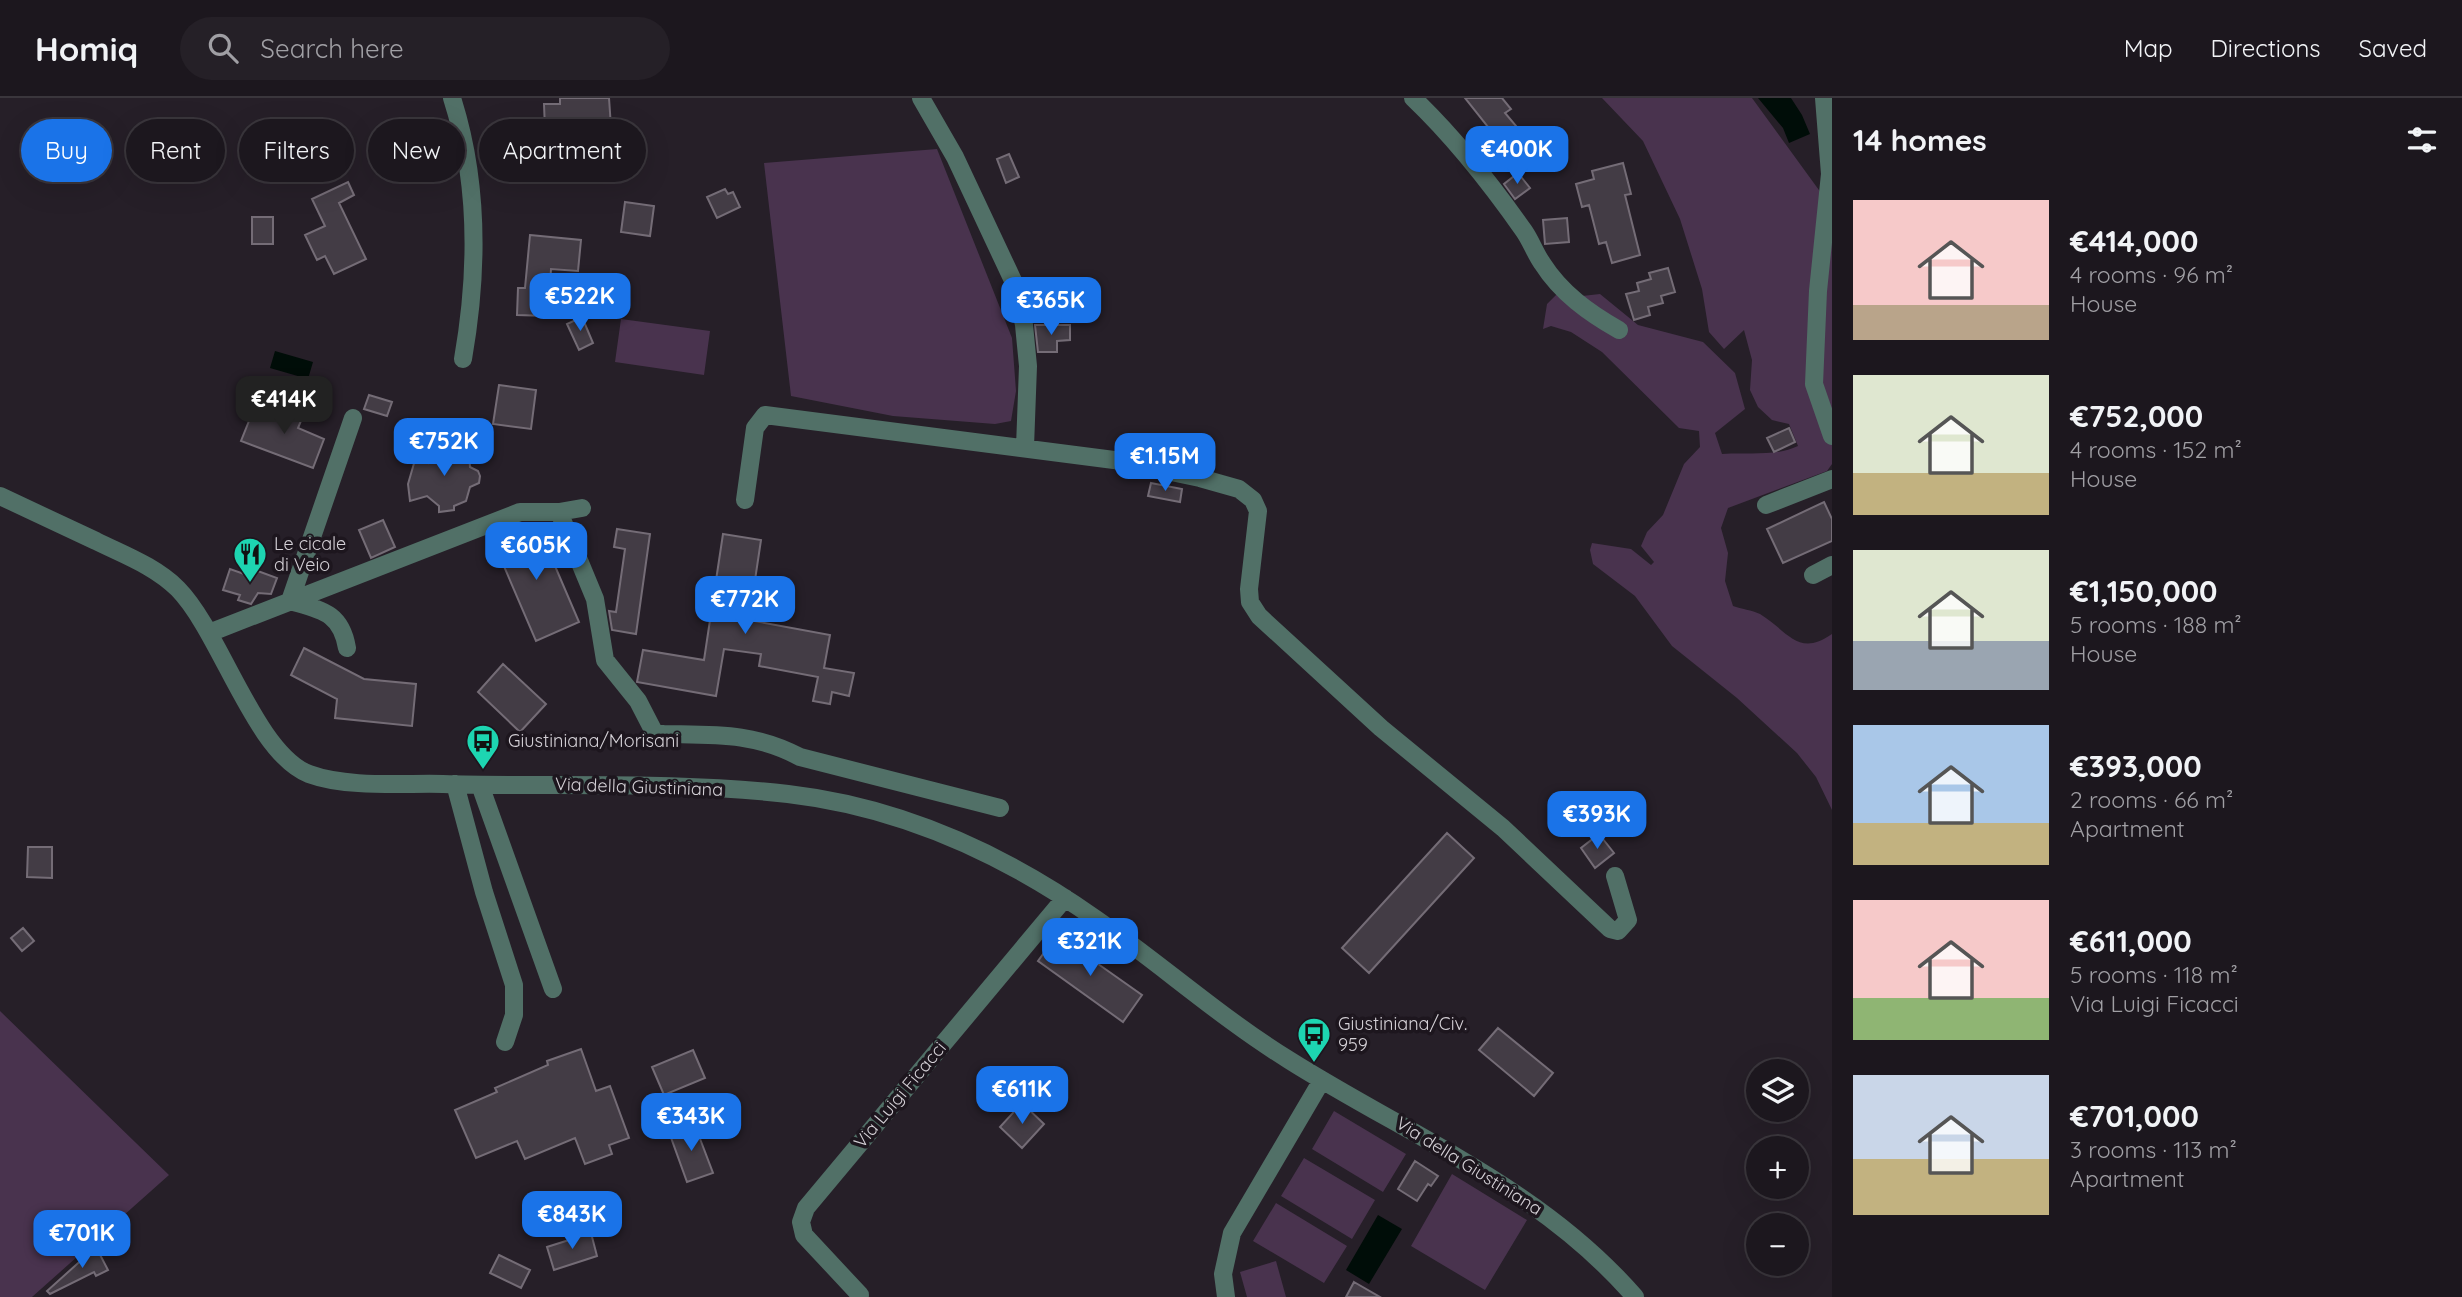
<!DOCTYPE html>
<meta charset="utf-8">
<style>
body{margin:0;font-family:Quicksand,sans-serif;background:#252027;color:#f1f3f6;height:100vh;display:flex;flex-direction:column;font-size:26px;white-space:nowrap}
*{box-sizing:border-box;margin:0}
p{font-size:23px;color:#a09fa4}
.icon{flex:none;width:38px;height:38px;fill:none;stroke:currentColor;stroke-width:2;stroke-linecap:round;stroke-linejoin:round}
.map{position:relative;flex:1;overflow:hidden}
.side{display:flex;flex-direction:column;background:#1c171e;width:630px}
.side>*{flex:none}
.hud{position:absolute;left:21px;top:21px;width:665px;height:63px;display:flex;gap:14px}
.buttons{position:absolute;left:1746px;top:961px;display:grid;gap:14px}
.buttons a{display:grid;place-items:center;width:63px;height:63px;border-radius:50%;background:#1c171e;box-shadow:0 7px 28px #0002,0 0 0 2px #3a363c;font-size:35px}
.price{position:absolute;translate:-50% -60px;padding:0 16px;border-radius:14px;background:#1a73e8;color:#fff;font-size:23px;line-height:46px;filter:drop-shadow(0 2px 4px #0008)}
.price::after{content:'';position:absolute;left:50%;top:42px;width:21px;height:16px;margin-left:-10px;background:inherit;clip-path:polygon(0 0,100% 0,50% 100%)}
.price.current{background:#222;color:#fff}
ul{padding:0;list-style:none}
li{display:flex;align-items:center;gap:21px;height:175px;padding:0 21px}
li span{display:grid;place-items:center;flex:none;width:196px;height:140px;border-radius:0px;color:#555}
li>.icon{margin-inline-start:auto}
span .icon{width:84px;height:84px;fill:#fffc;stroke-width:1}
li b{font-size:30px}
h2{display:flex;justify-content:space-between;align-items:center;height:84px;padding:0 21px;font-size:30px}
.pill{padding:0 24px;border-radius:32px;background:#1c171e;box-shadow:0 7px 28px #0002,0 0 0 2px #3a363c;font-size:24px;line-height:63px}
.pill.current{background:#1a73e8;color:#fff}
header{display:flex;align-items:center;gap:42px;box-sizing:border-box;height:98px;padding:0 35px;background:#1c171e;border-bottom:2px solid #3a363c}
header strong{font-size:33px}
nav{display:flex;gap:38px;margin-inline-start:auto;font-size:24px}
.search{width:490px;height:63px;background:#252027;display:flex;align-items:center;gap:18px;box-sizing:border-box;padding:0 24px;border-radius:38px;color:#a09fa4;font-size:26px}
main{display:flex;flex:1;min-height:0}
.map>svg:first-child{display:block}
.green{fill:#49334e}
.water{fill:#000d08}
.building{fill:#433c45;stroke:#746c76;stroke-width:2}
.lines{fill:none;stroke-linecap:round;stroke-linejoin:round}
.minor{stroke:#517067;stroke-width:18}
.labels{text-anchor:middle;stroke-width:7;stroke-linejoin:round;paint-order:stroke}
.poi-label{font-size:18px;fill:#d4d0d6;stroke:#1d161e;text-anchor:start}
.street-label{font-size:18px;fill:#d4d0d6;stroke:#1d161e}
</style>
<header>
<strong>Homiq</strong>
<div class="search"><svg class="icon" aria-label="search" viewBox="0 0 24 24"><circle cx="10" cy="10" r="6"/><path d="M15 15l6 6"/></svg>Search here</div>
<nav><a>Map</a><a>Directions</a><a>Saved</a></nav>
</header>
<main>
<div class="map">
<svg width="1832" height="1199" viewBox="0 0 1832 1199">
<rect width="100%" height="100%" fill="#261f28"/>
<path class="green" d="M1602 0H1752L1832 110V366L1827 373 1728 410 1721 430 1728 455 1725 483 1733 508C1741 511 1752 512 1760 516 1788 533 1798 560 1832 536V712L1816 679 1797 655 1737 600 1672 548 1635 498 1593 466 1590 452 1592 445 1631 451 1651 467 1654 464 1641 448 1647 434 1663 417 1684 366 1700 349 1699 333 1679 330 1602 254 1571 234 1551 228 1543 231 1547 206 1558 195 1582 198 1600 196 1638 227 1703 244 1735 275 1745 311 1715 335 1722 356C1749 354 1774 359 1798 348L1789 326 1772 322 1758 309 1750 292 1752 262 1744 232 1724 251 1709 234 1702 191 1680 121 1643 43Z
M937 51 1012 240 1016 293 1011 323 995 326 893 318 791 298 764 65Z
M621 221 710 233 704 277 615 264Z
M0 913 169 1077 32 1199H0Z
M1334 1013 1406 1056 1383 1094 1312 1051Z
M1304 1060 1375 1102 1352 1141 1281 1098Z
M1452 1076 1527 1122 1485 1192 1411 1148Z
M1276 1105 1347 1148 1324 1185 1253 1143Z
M1276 1163 1286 1199H1247L1240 1174Z"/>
<path class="water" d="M1758 0H1791L1802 17 1810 36 1789 45 1783 30Z
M275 253 313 264 308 281 270 270Z
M1378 1117 1402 1131 1369 1186 1346 1172Z"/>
<path class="building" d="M560 0H609L611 29 545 32 544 6H560Z
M1465 0H1502L1511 11 1505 15 1522 35 1504 49Z
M1009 56 1019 79 1006 85 997 61Z
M1623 65 1631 96 1625 97 1640 157 1612 165 1606 144 1599 146 1589 107 1582 109 1576 86 1594 81 1592 73Z
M1518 75 1530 90 1515 101 1504 86Z
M348 84 354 97 339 105 366 161 334 176 325 158 317 162 305 137 325 128 312 101Z
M725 91 728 96 733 94 740 109 717 120 707 99Z
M625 104 654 108 650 138 621 134Z
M252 119H273V146H252Z
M1567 120 1569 144 1545 146 1543 122Z
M530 137 581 142 578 173 551 171 548 218 517 217 518 190H525Z
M1668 170 1675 194 1661 198 1663 205 1648 209 1650 217 1634 222 1626 196 1639 193 1637 185 1651 181 1649 175Z
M582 219 593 245 579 252 567 226Z
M1035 227H1070V242L1057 243V254H1038Z
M499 287 536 292 531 331 493 326Z
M369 297 392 304 387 318 364 311Z
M286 305 305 313 298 330 324 341 313 370 241 343 253 313 279 323Z
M1789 330 1795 344 1774 354 1767 340Z
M456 347 469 356 470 369 478 373 480 378 479 385 470 389 466 403 454 408V412L439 414V408L427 398 410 403 408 386 415 362 428 365 436 349Z
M1151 385 1182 391 1180 404 1148 398Z
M1824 404 1832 421V443L1783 465 1767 431Z
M383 422 395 449 371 460 359 432Z
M537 426 579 524 536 543 494 445Z
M617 431 650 436 636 536 612 532 609 513 616 514 625 451 614 449Z
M723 436 761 442 749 522 830 537 824 570 854 575 849 598 832 594 830 606 813 603 818 579 759 568 761 556 724 551 716 598 637 584 643 552 704 562Z
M247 469 277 480 271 496 258 495 251 506 238 502 240 497 223 492 230 471 244 476Z
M304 550 364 581 416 586 412 628 335 620 337 601 291 577Z
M503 566 546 606 520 634 478 594Z
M1447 735 1474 760 1369 875 1342 850Z
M1599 736 1614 755 1595 770 1581 750Z
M28 749H52V780L27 779Z
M23 830 34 843 22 853 11 840Z
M1057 837 1142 897 1123 924 1038 863Z
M1498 930 1553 975 1534 998 1479 952Z
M581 951 596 993 610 988 629 1040 609 1047 612 1056 585 1066 575 1040 525 1061 517 1043 476 1060 455 1012 497 994 495 990 548 967 547 963Z
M693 952 705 980 664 997 652 969Z
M1022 1005 1044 1026 1022 1050 1000 1029Z
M694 1025 713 1075 687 1084 669 1034Z
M1415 1063 1438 1078 1431 1088 1428 1086 1417 1103 1398 1091Z
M591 1135 597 1158 554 1172 547 1149Z
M96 1149 108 1172 96 1178 94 1174 50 1196 47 1193Z
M499 1157 530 1172 521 1190 490 1175Z
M1354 1184 1380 1199H1346Z"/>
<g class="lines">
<path class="minor" d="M452 0C479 84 478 175 463 261
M921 0 955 59 1016 189 1024 227 1028 268 1025 349
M1413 0C1454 39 1491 86 1524 133 1531 143 1535 155 1542 165 1561 195 1589 215 1619 232
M1824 0 1830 76 1818 193 1814 286 1832 338
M0 398C32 413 64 428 96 443 124 457 155 468 178 491 221 535 255 655 309 676 347 690 403 685 443 686 558 689 673 683 788 696 900 709 1004 756 1096 821 1161 866 1221 920 1289 962 1408 1037 1541 1090 1635 1199
M745 402 755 330 765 317 1114 362 1200 380 1239 391 1253 402 1258 413 1249 491 1250 504 1259 518 1381 630 1503 730 1610 831 1618 833 1628 822 1615 778
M1766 407 1832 381
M559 414 582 410
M1813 477 1832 467
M209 535 520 414H559L595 501 605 562 638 603 654 634 663 636C714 637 753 634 800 659L1000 710
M347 550C341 514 321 512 290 503L353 320
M455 686 484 794 514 887V917L505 944
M480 687 553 891
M860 1197 804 1137 801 1124 806 1110 1065 800
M1226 1199 1223 1176 1232 1135 1322 982"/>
</g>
<defs>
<symbol id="restaurant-pin" viewBox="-11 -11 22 30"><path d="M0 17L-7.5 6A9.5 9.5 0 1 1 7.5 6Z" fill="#1dd5b1" stroke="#1d161e"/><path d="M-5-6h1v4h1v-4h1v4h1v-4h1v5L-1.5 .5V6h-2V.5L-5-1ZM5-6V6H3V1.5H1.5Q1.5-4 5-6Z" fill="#111"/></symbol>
<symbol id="bus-pin" viewBox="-11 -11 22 30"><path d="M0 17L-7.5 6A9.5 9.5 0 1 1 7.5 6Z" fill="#1dd5b1" stroke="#1d161e"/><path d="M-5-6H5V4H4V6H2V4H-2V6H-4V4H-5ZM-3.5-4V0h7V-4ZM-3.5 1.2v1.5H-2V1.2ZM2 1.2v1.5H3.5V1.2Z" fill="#111"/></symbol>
</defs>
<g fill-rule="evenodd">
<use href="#restaurant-pin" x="231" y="437" width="38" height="52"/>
<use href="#bus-pin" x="464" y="624" width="38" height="52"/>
<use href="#bus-pin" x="1295" y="917" width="38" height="52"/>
</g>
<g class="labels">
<g class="poi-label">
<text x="274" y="452">Le cicale<tspan x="274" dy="21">di Veio</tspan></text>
<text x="508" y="649">Giustiniana/Morisani</text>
<text x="1338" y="932">Giustiniana/Civ.<tspan x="1338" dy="21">959</tspan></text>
</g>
<g class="street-label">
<text transform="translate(639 689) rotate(2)" y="6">Via della Giustiniana</text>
<text transform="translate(900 997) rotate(-50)" y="6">Via Luigi Ficacci</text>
<text transform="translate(1469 1068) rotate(32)" y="6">Via della Giustiniana</text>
</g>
</g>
</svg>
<div class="buttons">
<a><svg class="icon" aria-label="layers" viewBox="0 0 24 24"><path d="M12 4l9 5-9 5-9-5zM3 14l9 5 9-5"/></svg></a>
<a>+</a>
<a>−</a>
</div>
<b class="price" style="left:1517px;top:88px">€400K</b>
<b class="price" style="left:580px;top:235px">€522K</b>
<b class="price" style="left:1051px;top:239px">€365K</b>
<b class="price current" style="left:284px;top:338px">€414K</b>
<b class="price" style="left:444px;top:380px">€752K</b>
<b class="price" style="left:1165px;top:395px">€1.15M</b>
<b class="price" style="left:536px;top:484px">€605K</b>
<b class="price" style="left:745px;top:538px">€772K</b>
<b class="price" style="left:1597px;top:753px">€393K</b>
<b class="price" style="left:1090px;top:880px">€321K</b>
<b class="price" style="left:1022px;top:1028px">€611K</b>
<b class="price" style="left:691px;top:1055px">€343K</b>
<b class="price" style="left:572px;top:1153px">€843K</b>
<b class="price" style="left:82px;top:1172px">€701K</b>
<div class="hud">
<a class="pill current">Buy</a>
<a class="pill">Rent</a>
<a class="pill">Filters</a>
<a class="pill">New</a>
<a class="pill">Apartment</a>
</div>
</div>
<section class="side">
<h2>14 homes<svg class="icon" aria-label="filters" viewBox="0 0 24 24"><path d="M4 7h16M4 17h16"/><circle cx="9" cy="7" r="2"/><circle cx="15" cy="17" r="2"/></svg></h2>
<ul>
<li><span style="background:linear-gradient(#f6c9c9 75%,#b9a48a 0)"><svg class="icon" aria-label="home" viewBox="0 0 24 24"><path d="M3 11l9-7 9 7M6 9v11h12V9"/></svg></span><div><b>€414,000</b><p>4 rooms · 96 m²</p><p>House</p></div></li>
<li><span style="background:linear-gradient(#dfe7d0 70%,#c2b280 0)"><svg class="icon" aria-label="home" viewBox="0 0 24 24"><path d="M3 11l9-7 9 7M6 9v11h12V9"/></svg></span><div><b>€752,000</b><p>4 rooms · 152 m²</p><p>House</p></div></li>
<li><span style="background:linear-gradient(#dfe7d0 65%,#9aa5b1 0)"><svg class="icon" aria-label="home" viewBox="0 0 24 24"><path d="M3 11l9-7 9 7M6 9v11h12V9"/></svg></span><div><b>€1,150,000</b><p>5 rooms · 188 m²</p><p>House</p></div></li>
<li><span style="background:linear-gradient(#a9c7e8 70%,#c2b280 0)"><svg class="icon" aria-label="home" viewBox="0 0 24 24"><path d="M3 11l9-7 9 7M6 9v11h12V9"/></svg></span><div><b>€393,000</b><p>2 rooms · 66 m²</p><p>Apartment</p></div></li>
<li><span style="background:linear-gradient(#f6c9c9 70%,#8fb573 0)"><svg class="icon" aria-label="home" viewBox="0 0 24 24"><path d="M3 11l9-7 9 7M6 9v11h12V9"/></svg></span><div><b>€611,000</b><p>5 rooms · 118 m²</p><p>Via Luigi Ficacci</p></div></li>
<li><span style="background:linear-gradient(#c9d6e8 60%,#c2b280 0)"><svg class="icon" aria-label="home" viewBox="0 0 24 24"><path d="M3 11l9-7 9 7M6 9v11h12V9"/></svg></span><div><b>€701,000</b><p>3 rooms · 113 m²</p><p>Apartment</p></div></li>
</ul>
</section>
</main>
